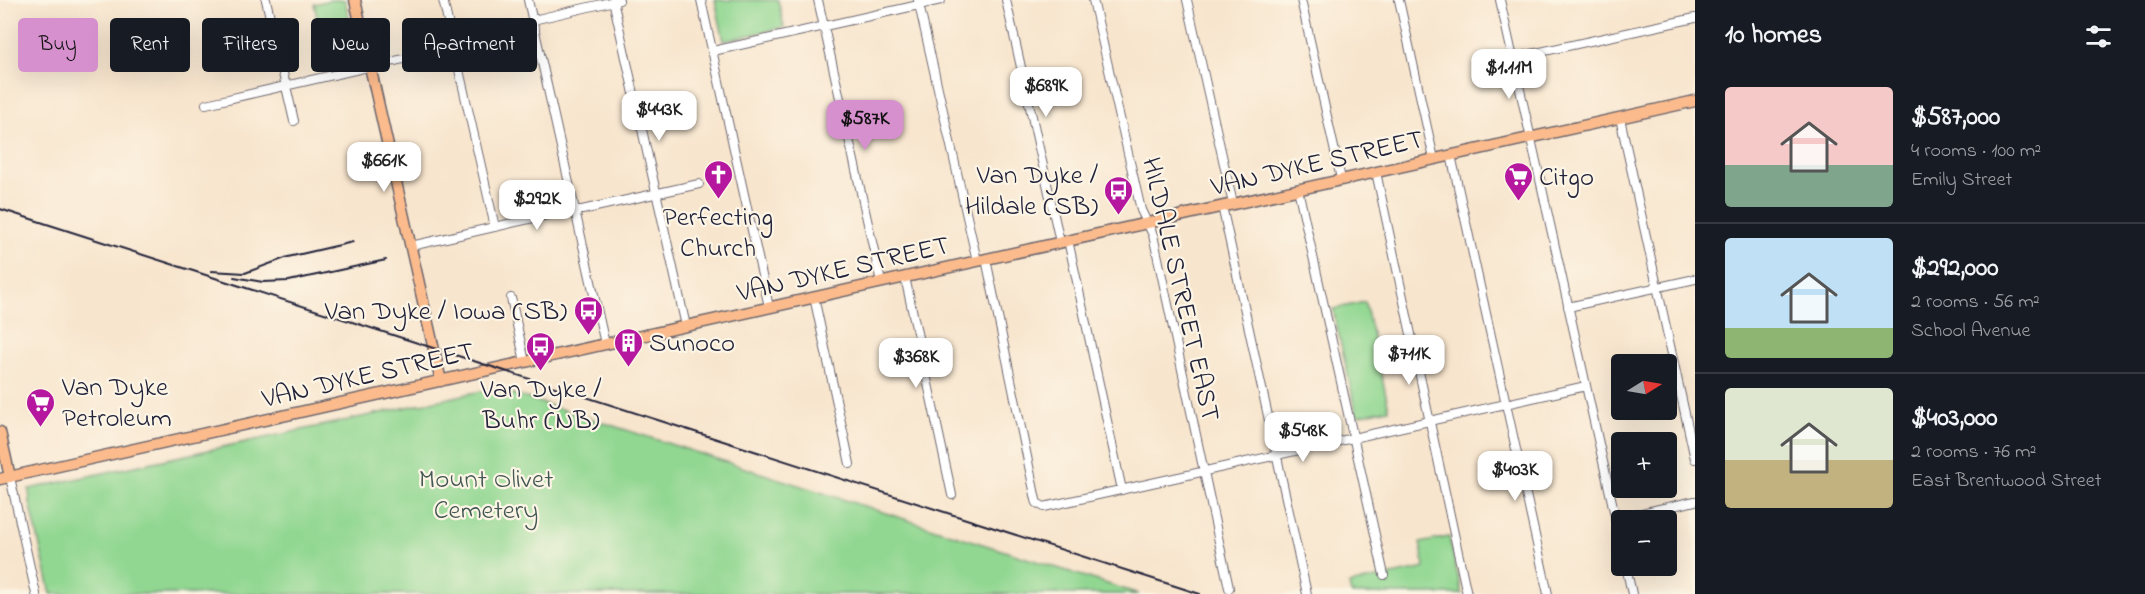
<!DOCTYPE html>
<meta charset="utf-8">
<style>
body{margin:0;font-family:"Indie Flower",sans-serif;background:#20242c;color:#f1f3f6;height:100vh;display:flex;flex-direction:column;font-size:22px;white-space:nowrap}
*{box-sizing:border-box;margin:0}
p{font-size:20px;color:#9ea1a6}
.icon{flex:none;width:33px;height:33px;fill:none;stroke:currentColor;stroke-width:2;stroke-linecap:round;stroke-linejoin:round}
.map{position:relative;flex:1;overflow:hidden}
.sheet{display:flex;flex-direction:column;background:#171b24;width:450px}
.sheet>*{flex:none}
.top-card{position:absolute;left:18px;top:18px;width:570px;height:54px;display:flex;gap:12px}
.needle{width:39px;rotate:79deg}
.fabs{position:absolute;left:1611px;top:354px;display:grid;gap:12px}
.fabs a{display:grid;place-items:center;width:66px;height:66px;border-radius:6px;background:#171b24;box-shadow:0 6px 24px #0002;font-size:30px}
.price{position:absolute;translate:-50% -51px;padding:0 14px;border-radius:12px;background:#fff;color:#222;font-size:20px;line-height:39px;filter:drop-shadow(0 2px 3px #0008)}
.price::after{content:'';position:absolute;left:50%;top:36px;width:18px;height:14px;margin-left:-9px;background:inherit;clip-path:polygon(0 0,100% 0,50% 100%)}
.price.selected{background:#d690ce;color:#111}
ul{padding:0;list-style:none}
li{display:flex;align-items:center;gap:18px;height:150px;padding:0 30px}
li+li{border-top:2px solid #363941}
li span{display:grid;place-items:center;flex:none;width:168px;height:120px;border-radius:6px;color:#555}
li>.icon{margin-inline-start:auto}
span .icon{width:72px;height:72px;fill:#fffc;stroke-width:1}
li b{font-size:26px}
h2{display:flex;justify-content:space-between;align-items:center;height:72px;padding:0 30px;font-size:26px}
.tag{padding:0 21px;border-radius:6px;background:#171b24;box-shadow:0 6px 24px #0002;font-size:21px;line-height:54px}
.tag.selected{background:#d690ce;color:#111}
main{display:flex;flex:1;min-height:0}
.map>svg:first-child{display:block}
.green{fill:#91d791;stroke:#5a7c66;stroke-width:1.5}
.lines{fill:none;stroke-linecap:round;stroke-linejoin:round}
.minor-casing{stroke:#6d666e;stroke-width:10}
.major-casing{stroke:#6d666e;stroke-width:13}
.minor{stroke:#fff;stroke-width:8}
.major{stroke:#fbbb8c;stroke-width:10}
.rail{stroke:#22223b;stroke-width:2}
.labels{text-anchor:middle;stroke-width:4.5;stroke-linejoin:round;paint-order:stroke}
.street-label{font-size:27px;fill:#22223b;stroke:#fcf5e5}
.poi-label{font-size:27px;fill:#22223b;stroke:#fcf5e5;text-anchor:start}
.park-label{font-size:27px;fill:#435855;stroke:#fcf5e5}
</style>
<main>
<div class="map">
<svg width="1695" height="594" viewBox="0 0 1695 594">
<rect width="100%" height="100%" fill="#fcf5e5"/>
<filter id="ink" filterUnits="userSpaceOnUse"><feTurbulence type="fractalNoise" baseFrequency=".0167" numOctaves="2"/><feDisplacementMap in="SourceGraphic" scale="12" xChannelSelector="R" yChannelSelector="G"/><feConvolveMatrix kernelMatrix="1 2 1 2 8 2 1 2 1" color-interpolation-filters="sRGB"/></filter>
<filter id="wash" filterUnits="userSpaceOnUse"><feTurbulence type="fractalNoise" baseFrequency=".008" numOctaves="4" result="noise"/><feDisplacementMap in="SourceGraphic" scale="24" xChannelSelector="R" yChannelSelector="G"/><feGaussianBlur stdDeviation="1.35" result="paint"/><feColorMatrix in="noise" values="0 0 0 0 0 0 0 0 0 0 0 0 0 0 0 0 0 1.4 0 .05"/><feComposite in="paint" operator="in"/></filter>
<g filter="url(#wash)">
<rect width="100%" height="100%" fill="#f8e5cd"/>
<path class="green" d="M330 0H345L359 62 329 69 314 4Z
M715 0H778L784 27 724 41Z
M1365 302 1389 409 1357 416 1333 309Z
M495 388 1139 594H51L30 503 29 489Z
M1449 537 1462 594H1351L1349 584 1425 568 1420 543Z"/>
</g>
<g filter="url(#ink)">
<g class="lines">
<defs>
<path id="minor" d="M266 0 294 121
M443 0 495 227
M528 0 605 344
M613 0 686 326
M701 0 769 307
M818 0 881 282
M918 0 977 261
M1006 0 1060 242
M1093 0 1141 210 1153 235 1229 588
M1187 0 1233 204
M1301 0 1341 179
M1399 0 1434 159
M1500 0 1622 547
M533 20 619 0
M713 51 941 0
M1513 58 1695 18
M206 104 535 29
M1620 118 1695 459
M1451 155 1548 594
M1376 172 1467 594
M1298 189 1384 575
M1222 206 1307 594
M1068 240 1122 490
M411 246 569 210H582L699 184
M986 259 1036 500 1037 503 1044 507 1586 386
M905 277 952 495
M814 297 850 464
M511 298 525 362
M1568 307 1695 279
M10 477 36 594
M1615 519 1695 501
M1626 566 1632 594"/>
<path id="major" d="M355 0 441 381
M0 432 10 477
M0 479 1695 101"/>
</defs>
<use href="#minor" class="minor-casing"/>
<use href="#major" class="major-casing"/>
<use href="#minor" class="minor"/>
<use href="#major" class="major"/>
<path class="rail" d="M0 209 1200 594
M211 271 245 273 288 257 353 242
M234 277 263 282 289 281 386 260"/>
</g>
</g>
<defs>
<symbol id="church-pin" viewBox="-11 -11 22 30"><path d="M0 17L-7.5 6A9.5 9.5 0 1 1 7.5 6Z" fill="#b5179e" stroke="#fcf5e5"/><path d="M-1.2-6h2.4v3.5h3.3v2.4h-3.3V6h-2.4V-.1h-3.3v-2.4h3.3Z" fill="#fff"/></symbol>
<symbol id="supermarket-pin" viewBox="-11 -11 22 30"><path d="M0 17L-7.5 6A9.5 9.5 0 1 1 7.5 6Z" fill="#b5179e" stroke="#fcf5e5"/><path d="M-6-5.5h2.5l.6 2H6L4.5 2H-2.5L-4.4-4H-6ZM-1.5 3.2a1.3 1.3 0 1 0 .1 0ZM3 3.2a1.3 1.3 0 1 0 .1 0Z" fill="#fff"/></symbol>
<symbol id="bus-pin" viewBox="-11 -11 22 30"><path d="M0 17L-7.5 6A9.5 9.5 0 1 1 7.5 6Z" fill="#b5179e" stroke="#fcf5e5"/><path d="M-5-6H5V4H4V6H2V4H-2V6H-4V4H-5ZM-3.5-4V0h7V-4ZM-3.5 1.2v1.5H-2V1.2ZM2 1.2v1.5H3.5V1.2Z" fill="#fff"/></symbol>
<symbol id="building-pin" viewBox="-11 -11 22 30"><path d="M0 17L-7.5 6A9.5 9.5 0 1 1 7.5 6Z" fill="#b5179e" stroke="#fcf5e5"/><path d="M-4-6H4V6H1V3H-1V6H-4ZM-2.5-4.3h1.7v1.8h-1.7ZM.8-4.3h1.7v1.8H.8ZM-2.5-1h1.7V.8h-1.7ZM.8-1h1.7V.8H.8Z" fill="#fff"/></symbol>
</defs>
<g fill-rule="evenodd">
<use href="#church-pin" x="702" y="158" width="33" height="45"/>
<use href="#supermarket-pin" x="1502" y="160" width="33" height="45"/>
<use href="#bus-pin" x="1102" y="174" width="33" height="45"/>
<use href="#bus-pin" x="572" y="294" width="33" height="45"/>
<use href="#building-pin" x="612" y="326" width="33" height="45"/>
<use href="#bus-pin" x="524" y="330" width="33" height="45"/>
<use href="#supermarket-pin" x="24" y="386" width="33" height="45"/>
</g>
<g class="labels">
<g class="street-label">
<text transform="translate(1317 162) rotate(-13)" y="9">VAN DYKE STREET</text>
<text transform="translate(843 268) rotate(-13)" y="9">VAN DYKE STREET</text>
<text transform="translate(1182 289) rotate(77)" y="9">HILDALE STREET EAST</text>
<text transform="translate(368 374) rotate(-13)" y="9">VAN DYKE STREET</text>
</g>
<g class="poi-label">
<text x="1098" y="183" text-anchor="end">Van Dyke /<tspan x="1098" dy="31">Hildale (SB)</tspan></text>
<text x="1539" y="185">Citgo</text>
<text x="718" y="225" text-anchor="middle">Perfecting<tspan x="718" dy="31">Church</tspan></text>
<text x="567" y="319" text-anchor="end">Van Dyke / Iowa (SB)</text>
<text x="649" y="351">Sunoco</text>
<text x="62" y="395">Van Dyke<tspan x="62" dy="31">Petroleum</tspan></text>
<text x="541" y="397" text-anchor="middle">Van Dyke /<tspan x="541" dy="31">Buhr (NB)</tspan></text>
</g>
<g class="park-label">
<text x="486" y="487">Mount Olivet<tspan x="486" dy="31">Cemetery</tspan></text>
</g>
</g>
</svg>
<div class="fabs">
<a><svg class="needle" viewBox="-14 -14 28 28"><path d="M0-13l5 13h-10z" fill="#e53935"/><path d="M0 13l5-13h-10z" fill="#9ea1a6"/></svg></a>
<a>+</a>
<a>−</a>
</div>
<b class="price" style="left:1509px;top:100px">$1.11M</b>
<b class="price" style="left:1046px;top:118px">$689K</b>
<b class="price" style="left:659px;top:142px">$443K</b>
<b class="price selected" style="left:865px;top:151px">$587K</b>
<b class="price" style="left:384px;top:193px">$661K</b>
<b class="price" style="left:537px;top:231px">$292K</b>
<b class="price" style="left:1409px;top:386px">$711K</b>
<b class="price" style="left:916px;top:389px">$368K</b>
<b class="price" style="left:1303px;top:463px">$548K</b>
<b class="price" style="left:1515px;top:502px">$403K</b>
<div class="top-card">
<a class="tag selected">Buy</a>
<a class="tag">Rent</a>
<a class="tag">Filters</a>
<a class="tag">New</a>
<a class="tag">Apartment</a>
</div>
</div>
<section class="sheet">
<h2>10 homes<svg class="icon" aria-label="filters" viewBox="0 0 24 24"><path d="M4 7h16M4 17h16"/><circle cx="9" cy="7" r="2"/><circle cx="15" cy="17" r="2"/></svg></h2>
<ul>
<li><span style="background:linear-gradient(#f6c9c9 65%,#7fa58c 0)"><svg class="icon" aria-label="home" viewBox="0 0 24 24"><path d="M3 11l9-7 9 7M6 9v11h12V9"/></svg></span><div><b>$587,000</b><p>4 rooms · 100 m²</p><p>Emily Street</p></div></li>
<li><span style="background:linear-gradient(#bfe0f5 75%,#8fb573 0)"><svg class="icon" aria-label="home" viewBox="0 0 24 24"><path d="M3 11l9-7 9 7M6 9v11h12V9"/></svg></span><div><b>$292,000</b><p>2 rooms · 56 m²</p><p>School Avenue</p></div></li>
<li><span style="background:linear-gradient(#dfe7d0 60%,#c2b280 0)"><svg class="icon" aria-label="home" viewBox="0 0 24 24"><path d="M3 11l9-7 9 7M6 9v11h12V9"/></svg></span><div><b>$403,000</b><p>2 rooms · 76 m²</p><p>East Brentwood Street</p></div></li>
</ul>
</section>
</main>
